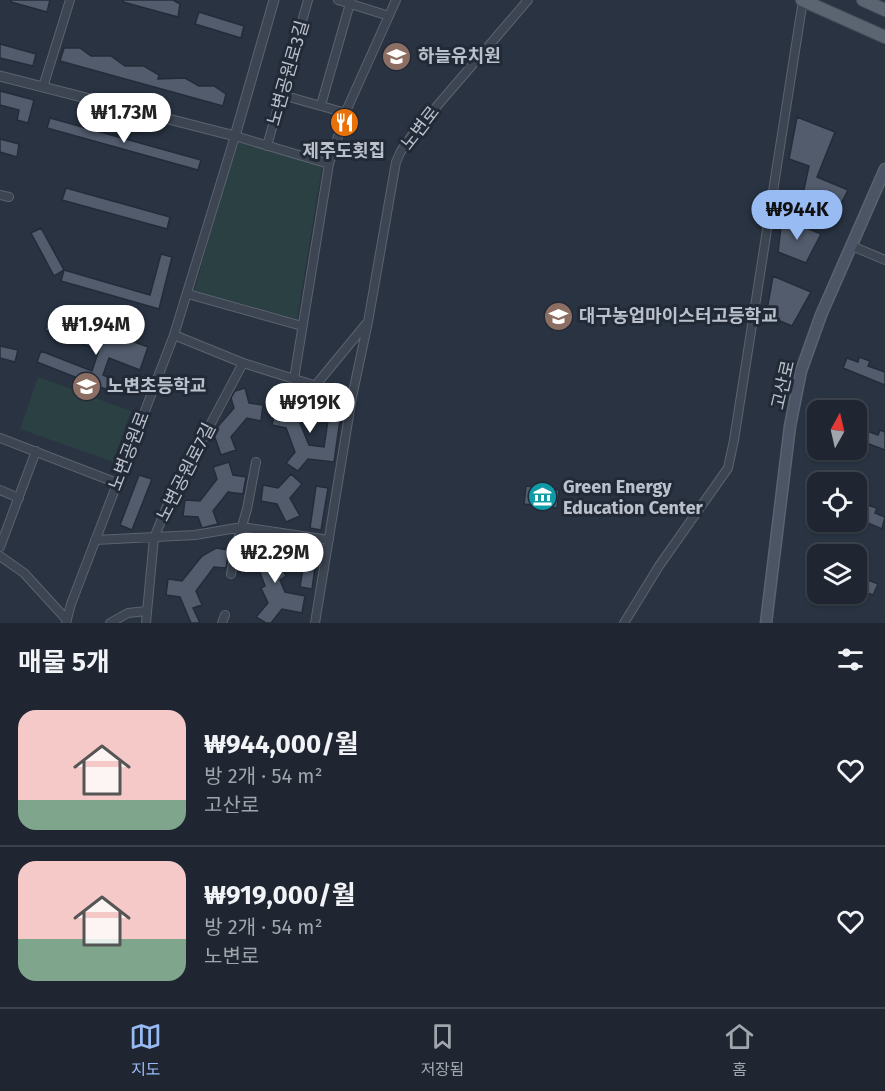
<!DOCTYPE html>
<html lang="ko">
<meta charset="utf-8">
<style>
body{margin:0;font-family:"Fira Sans","Noto Sans KR",sans-serif;background:#2c323e;color:#f1f3f6;height:100vh;display:flex;flex-direction:column;font-size:22px;white-space:nowrap}
*{box-sizing:border-box;margin:0}
p{font-size:20px;color:#a1a5ac}
.icon{flex:none;width:33px;height:33px;fill:none;stroke:currentColor;stroke-width:2;stroke-linecap:round;stroke-linejoin:round}
.map{position:relative;height:623px;overflow:hidden}
.side{display:flex;flex-direction:column;background:#1f2632;flex:1}
.side>*{flex:none}
.needle{width:39px;rotate:8deg}
.buttons{position:absolute;left:807px;top:400px;display:grid;gap:12px}
.buttons a{display:grid;place-items:center;width:60px;height:60px;border-radius:12px;background:#1f2632;box-shadow:0 2px 4px #0004,0 0 0 2px #3c434d;font-size:30px}
.price{position:absolute;translate:-50% -51px;padding:0 14px;border-radius:21px;background:#fff;color:#222;font-size:20px;line-height:39px;filter:drop-shadow(0 2px 3px #0008)}
.price::after{content:'';position:absolute;left:50%;top:36px;width:18px;height:14px;margin-left:-9px;background:inherit;clip-path:polygon(0 0,100% 0,50% 100%)}
.price.selected{background:#98bbf3;color:#111}
ul{padding:0;list-style:none}
li{display:flex;align-items:center;gap:18px;height:150px;padding:0 18px}
li+li{border-top:2px solid #3c434d}
li span{display:grid;place-items:center;flex:none;width:168px;height:120px;border-radius:18px;color:#555}
li>.icon{margin-inline-start:auto}
span .icon{width:72px;height:72px;fill:#fffc;stroke-width:1}
li b{font-size:26px}
h2{display:flex;justify-content:space-between;align-items:center;height:72px;padding:0 18px;font-size:26px}
.menu{display:flex;justify-content:space-around;align-items:center;height:84px;border-top:2px solid #3c434d;background:#1f2632;font-size:16px;color:#a1a5ac}
.menu a{display:grid;justify-items:center;gap:3px}
.menu .selected{color:#98bbf3}
.map>svg:first-child{display:block}
.green{fill:#2b4043}
.building{fill:#525c6d;stroke:#242c39;stroke-width:1.5}
.lines{fill:none;stroke-linecap:round;stroke-linejoin:round}
.minor-casing{stroke:#5b636f;stroke-width:10}
.tertiary-casing{stroke:#5b636f;stroke-width:11}
.secondary-casing{stroke:#5b636f;stroke-width:13}
.primary-casing{stroke:#474e5b;stroke-width:14}
.minor{stroke:#3d4552;stroke-width:8}
.tertiary{stroke:#3d4552;stroke-width:9}
.secondary{stroke:#4b5565;stroke-width:10}
.primary{stroke:#5b6572;stroke-width:12}
.labels{text-anchor:middle;stroke-width:6;stroke-linejoin:round;paint-order:stroke}
.poi-label{font-size:18px;font-weight:bold;fill:#bac1cc;stroke:#222a37;text-anchor:start}
.street-label{font-size:18px;fill:#bac1cc;stroke:#222a37}
</style>
<div class="map">
<svg width="885" height="623" viewBox="0 0 885 623">
<rect width="100%" height="100%" fill="#293342"/>
<path class="green" d="M237 142 322 167 297 319 194 291Z
M38 377 131 411 113 462 20 429Z"/>
<path class="building" d="M11 0H50L47 12 11 2Z
M123 0H173L180 4 178 17 123 2Z
M199 12 244 26 241 38 195 24Z
M0 44 36 54 33 66 0 58Z
M64 48H80L91 56H111L125 66H144L159 75 158 79 185 78 199 86H214L226 94 223 106 60 61Z
M0 91 34 100 28 123 17 120 19 110 0 105Z
M797 117 835 132 817 177 848 190 832 222 800 208 809 166 789 159Z
M50 118 201 160 198 170 47 128Z
M0 139 19 144 17 157 0 152Z
M66 188 170 217 167 229 62 200Z
M782 218 821 234 806 263 778 252Z
M41 228 64 270 54 276 31 233Z
M161 254 172 257 159 309 61 281 64 270 150 295Z
M773 276 811 292 792 326 766 315Z
M50 319 105 340 107 332 148 347 140 370 109 358 103 375 127 385 123 396 37 362 41 351 92 371 99 350 45 330Z
M0 346 18 350 15 362 0 358Z
M859 357 870 361 868 366 885 372V385L843 368 847 358 858 362Z
M245 388 249 403 263 405 261 421 247 418 231 437 236 450 221 455 213 432 234 408 231 398 235 391Z
M319 402 342 405 334 462 308 459 298 471 286 463 295 452 286 428 272 425 275 410 290 414 298 403 309 411 300 423 309 445 324 447 329 414 318 413Z
M856 427 878 435 880 430 885 432V450L856 439Z
M229 462 233 475 246 477 243 494 228 492 213 511 218 524 202 528 198 517 183 516 185 500 200 501 217 479 213 467Z
M291 474 302 484 290 498 300 516 286 522 277 504 261 501 263 485 278 488Z
M139 475 152 479 132 530 120 525Z
M316 486 328 488 321 530 310 528Z
M526 486 559 490 557 508 524 504Z
M867 505 877 508 875 513 885 517 882 529 856 518V506L865 509Z
M280 543 291 553 281 565 286 576 280 580 285 592 305 596 302 613 282 609 271 623H266L256 617 268 603 261 588 265 586 258 567 247 565 248 552 267 555Z
M216 548 229 550 226 568 214 567 196 591 202 605 193 608 200 623H191L180 597 166 595 168 579 182 581 202 556Z
M306 550 317 552 312 589 300 587Z
M858 571 868 575 866 579 878 584 873 595 856 589Z"/>
<g class="lines">
<defs>
<path id="minor" d="M338 0 389 16
M43 87 70 0
M282 95 346 113
M321 105 351 0
M267 146 308 0
M0 195 9 197
M852 246 885 260
M188 294 302 326
M174 335 243 363 352 397
M294 379 329 164 347 109 396 0
M315 386 366 324
M0 438 117 483
M0 490 19 498
M95 540 195 535 242 527 329 540
M0 547 36 451
M0 556 24 573 67 620
M231 574 236 547 247 509 256 462
M66 623 71 604 174 335 235 136 329 164
M110 623 128 613 146 611
M146 623 154 538 168 504 243 363
M222 623 225 615
M315 623 352 397 368 322 396 162 401 151 413 134 528 0
M624 623 659 566 728 468 734 440 803 0"/>
<path id="tertiary" d="M0 76 235 136 274 0"/>
<path id="secondary" d="M766 623 790 426 801 371 821 315 885 169"/>
<path id="primary" d="M802 0 885 37
M863 0 885 10"/>
</defs>
<use href="#minor" class="minor-casing"/>
<use href="#tertiary" class="tertiary-casing"/>
<use href="#secondary" class="secondary-casing"/>
<use href="#primary" class="primary-casing"/>
<use href="#minor" class="minor"/>
<use href="#tertiary" class="tertiary"/>
<use href="#secondary" class="secondary"/>
<use href="#primary" class="primary"/>
</g>
<defs>
<symbol id="school-disc" viewBox="-11 -11 22 22"><circle r="9.5" fill="#8d6e63" stroke="#222a37"/><path d="M0-5L7-2L0 1L-7-2ZM-4 1L0 2.5L4 1V4Q0 6-4 4Z" fill="#fff"/></symbol>
<symbol id="restaurant-disc" viewBox="-11 -11 22 22"><circle r="9.5" fill="#e8710a" stroke="#222a37"/><path d="M-5-6h1v4h1v-4h1v4h1v-4h1v5L-1.5 .5V6h-2V.5L-5-1ZM5-6V6H3V1.5H1.5Q1.5-4 5-6Z" fill="#fff"/></symbol>
<symbol id="museum-disc" viewBox="-11 -11 22 22"><circle r="9.5" fill="#0f9aa8" stroke="#222a37"/><path d="M0-6L6-3V-2H-6V-3ZM-5-1h2V3h-2ZM-1-1h2V3h-2ZM3-1h2V3H3ZM-6 4H6V6H-6Z" fill="#fff"/></symbol>
</defs>
<g fill-rule="evenodd">
<use href="#school-disc" x="380" y="40" width="33" height="33"/>
<use href="#restaurant-disc" x="328" y="106" width="33" height="33"/>
<use href="#school-disc" x="542" y="300" width="33" height="33"/>
<use href="#school-disc" x="70" y="370" width="33" height="33"/>
<use href="#museum-disc" x="526" y="480" width="33" height="33"/>
</g>
<g class="labels">
<g class="poi-label">
<text x="418" y="62">하늘유치원</text>
<text x="344" y="157" text-anchor="middle">제주도횟집</text>
<text x="579" y="322">대구농업마이스터고등학교</text>
<text x="107" y="392">노변초등학교</text>
<text x="563" y="493">Green Energy<tspan x="563" dy="21">Education Center</tspan></text>
</g>
<g class="street-label">
<text transform="translate(288 73) rotate(-74)" y="6">노변공원로3길</text>
<text transform="translate(420 128) rotate(-52)" y="6">노변로</text>
<text transform="translate(783 385) rotate(-77)" y="6">고산로</text>
<text transform="translate(129 451) rotate(-69)" y="6">노변공원로</text>
<text transform="translate(186 472) rotate(-63)" y="6">노변공원로7길</text>
</g>
</g>
</svg>
<div class="buttons">
<a><svg class="needle" viewBox="-14 -14 28 28"><path d="M0-13l5 13h-10z" fill="#e53935"/><path d="M0 13l5-13h-10z" fill="#a1a5ac"/></svg></a>
<a><svg class="icon" aria-label="locate" viewBox="0 0 24 24"><circle cx="12" cy="12" r="6"/><path d="M12 2v4M12 18v4M2 12h4M18 12h4"/></svg></a>
<a><svg class="icon" aria-label="layers" viewBox="0 0 24 24"><path d="M12 4l9 5-9 5-9-5zM3 14l9 5 9-5"/></svg></a>
</div>
<b class="price" style="left:124px;top:144px">₩1.73M</b>
<b class="price selected" style="left:797px;top:241px">₩944K</b>
<b class="price" style="left:96px;top:356px">₩1.94M</b>
<b class="price" style="left:310px;top:434px">₩919K</b>
<b class="price" style="left:275px;top:584px">₩2.29M</b>
</div>
<section class="side">
<h2>매물 5개<svg class="icon" aria-label="filters" viewBox="0 0 24 24"><path d="M4 7h16M4 17h16"/><circle cx="9" cy="7" r="2"/><circle cx="15" cy="17" r="2"/></svg></h2>
<ul>
<li><span style="background:linear-gradient(#f6c9c9 75%,#7fa58c 0)"><svg class="icon" aria-label="home" viewBox="0 0 24 24"><path d="M3 11l9-7 9 7M6 9v11h12V9"/></svg></span><div><b>₩944,000/월</b><p>방 2개 · 54 m²</p><p>고산로</p></div><svg class="icon" aria-label="heart" viewBox="0 0 24 24"><path d="M12 20l-8-8c-3-5 5-10 8-4 3-6 11-1 8 4z"/></svg></li>
<li><span style="background:linear-gradient(#f6c9c9 65%,#7fa58c 0)"><svg class="icon" aria-label="home" viewBox="0 0 24 24"><path d="M3 11l9-7 9 7M6 9v11h12V9"/></svg></span><div><b>₩919,000/월</b><p>방 2개 · 54 m²</p><p>노변로</p></div><svg class="icon" aria-label="heart" viewBox="0 0 24 24"><path d="M12 20l-8-8c-3-5 5-10 8-4 3-6 11-1 8 4z"/></svg></li>
</ul>
</section>
<nav class="menu">
<a class="selected"><svg class="icon" aria-label="map" viewBox="0 0 24 24"><path d="M3 6l6-2 6 2 6-2v14l-6 2-6-2-6 2zM9 4v14M15 6v14"/></svg>지도</a>
<a><svg class="icon" aria-label="saved" viewBox="0 0 24 24"><path d="M7 4h10v16l-5-4-5 4z"/></svg>저장됨</a>
<a><svg class="icon" aria-label="home" viewBox="0 0 24 24"><path d="M3 11l9-7 9 7M6 9v11h12V9"/></svg>홈</a>
</nav>
